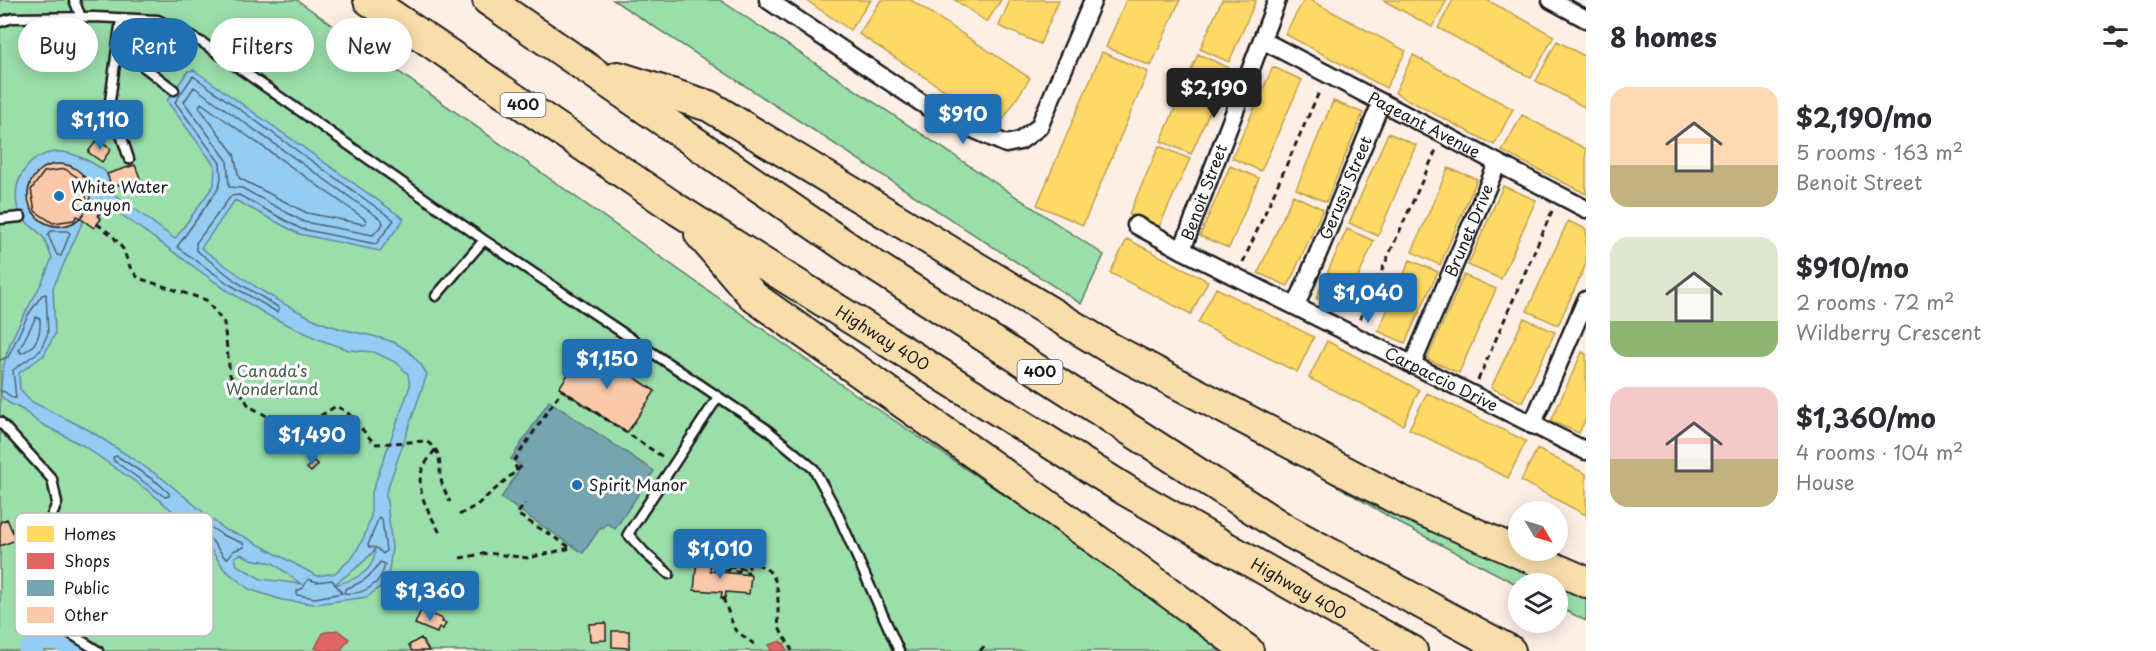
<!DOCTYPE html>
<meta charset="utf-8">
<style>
body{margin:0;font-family:"Playpen Sans",sans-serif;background:#f7f7f7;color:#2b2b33;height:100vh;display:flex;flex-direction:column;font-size:22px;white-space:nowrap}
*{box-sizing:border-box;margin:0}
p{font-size:20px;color:#7c7c81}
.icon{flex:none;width:33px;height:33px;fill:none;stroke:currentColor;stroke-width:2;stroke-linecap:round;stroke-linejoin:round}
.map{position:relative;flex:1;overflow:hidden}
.sheet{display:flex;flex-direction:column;background:#fff;width:570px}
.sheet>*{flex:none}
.guide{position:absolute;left:18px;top:18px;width:570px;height:54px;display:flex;gap:12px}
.needle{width:39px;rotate:128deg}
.fabs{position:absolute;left:1508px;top:501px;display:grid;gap:12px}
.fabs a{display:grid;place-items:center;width:60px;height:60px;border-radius:50%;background:#fff;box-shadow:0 3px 15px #0003;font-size:30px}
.price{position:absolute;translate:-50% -51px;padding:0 14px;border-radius:6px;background:#1f6fb2;color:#fff;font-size:20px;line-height:39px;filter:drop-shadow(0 2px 3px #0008)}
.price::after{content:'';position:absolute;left:50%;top:36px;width:18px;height:14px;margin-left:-9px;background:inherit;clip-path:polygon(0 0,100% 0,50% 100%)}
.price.current{background:#222;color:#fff}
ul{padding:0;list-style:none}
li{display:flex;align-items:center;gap:18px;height:150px;padding:0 24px}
li span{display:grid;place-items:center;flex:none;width:168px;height:120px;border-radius:18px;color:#555}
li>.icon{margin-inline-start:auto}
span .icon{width:72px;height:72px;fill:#fffc;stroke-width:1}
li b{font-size:26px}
h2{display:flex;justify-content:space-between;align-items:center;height:72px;padding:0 24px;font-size:26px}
.chip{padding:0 21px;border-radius:27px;background:#fff;box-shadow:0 3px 15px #0003;font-size:21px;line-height:54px}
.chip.current{background:#1f6fb2;color:#fff}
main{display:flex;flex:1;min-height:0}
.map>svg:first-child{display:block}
.green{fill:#9adeaa;stroke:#5b7d63;stroke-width:1.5}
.water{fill:#95ccf4;stroke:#65869e;stroke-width:1.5;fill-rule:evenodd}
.homes{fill:#ffd966;stroke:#bba050;stroke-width:1.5}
.shops{fill:#e06666;stroke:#a55050;stroke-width:1.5}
.public{fill:#76a5af;stroke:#5b7c83;stroke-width:1.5}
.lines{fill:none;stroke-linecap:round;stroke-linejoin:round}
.shore{stroke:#4c6272;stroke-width:1.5}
.canal{stroke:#95ccf4;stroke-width:20}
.building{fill:#fac9aa;stroke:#1c1c1c;stroke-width:1.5}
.lane-casing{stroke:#1c1c1c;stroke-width:13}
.street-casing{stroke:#1c1c1c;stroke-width:21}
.highway-casing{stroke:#1c1c1c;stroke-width:34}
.path{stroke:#1c1c1c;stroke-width:3;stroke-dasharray:6 4.5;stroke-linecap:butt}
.lane{stroke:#fff;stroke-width:8}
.street{stroke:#fff;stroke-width:16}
.highway{stroke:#f9deab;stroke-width:30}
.poi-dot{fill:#1f6fb2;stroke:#fff;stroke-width:2}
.labels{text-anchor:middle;stroke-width:6;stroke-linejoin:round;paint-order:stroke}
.shield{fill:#fff;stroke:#606060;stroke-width:1.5}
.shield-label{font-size:15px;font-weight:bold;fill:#1c1c1c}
.street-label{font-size:16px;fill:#1c1c1c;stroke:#fff}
.poi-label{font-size:16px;fill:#1c1c1c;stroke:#fff;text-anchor:start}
.park-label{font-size:16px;fill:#48604e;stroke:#fff}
.key{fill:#fff;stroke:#bbb;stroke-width:1.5}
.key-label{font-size:16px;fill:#1c1c1c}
</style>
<main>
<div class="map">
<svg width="1586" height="651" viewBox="0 0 1586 651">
<rect width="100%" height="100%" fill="#feefe6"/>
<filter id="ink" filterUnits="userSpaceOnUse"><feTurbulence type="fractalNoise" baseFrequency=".0167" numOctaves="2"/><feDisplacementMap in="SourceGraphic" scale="12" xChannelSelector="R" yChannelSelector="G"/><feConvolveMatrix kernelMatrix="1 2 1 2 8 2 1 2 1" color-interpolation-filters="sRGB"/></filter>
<g filter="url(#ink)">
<path class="green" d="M0 0H297L839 383 1177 612 1227 651H0Z
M613 0H720L1104 255 1081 304Z
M1241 429 1586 590V621L1557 606V584H1518V585L1403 525Z"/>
<path class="water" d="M194 70 404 219 380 251 299 234 235 200 201 248C232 270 263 294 298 311 309 317 320 323 332 326 373 340 401 331 427 374L386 493 392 548 388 577 379 588 367 597 315 604 282 600 249 589 224 569 208 545 187 523 150 492 82 445 38 422 23 410 9 403 1 396C0 350 19 325 39 288 44 279 48 268 52 258 49 252 47 243 43 237 33 225 21 223 17 205 12 179 30 154 56 152 69 150 99 164 107 174 109 177 110 183 112 187L109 190 175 239 214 185 215 166 167 101 188 71ZM54 165C79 165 95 183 87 208 85 214 80 218 75 222 37 244 5 182 54 165ZM101 200 225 289 269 316 318 339 349 350 374 352 397 363 408 374 410 386 371 495V516L364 537 353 557 335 573 317 576 243 536 225 530 162 478 89 430 32 402 20 389 19 373 44 355 55 334 53 288 83 221ZM375 549C375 572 355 580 334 585 346 575 367 562 375 549ZM241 554 251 559 273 563 301 584 261 579 237 565 235 557Z"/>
<path class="homes" d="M806 0H871L850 30Z
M881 0H911L1030 78 999 126 859 34Z
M955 0H1001L987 22Z
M1010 0H1059L1040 44 999 26Z
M1126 0H1180L1151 66 1106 47Z
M1222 0H1256L1229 62 1200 49Z
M1304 0H1310L1406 51 1386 88 1285 34Z
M1383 0H1447L1432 27Z
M1453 0H1487L1554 36 1531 78 1438 28Z
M1557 41 1586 57V108L1536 81Z
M1102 52 1148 72 1083 225 1037 205Z
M1198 54 1229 68 1191 154 1161 141Z
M1413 55 1513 109 1494 145 1395 93Z
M1273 67 1302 80 1261 171 1232 158Z
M1333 101 1363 113 1326 202 1296 189Z
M1522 115 1586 149V194L1502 151Z
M1388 133 1416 145 1378 236 1349 223Z
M1159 146 1190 159 1159 227 1129 214Z
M1230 166 1259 178 1229 248 1200 236Z
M1448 168 1477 179 1440 265 1412 252Z
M1503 186 1536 200 1501 279 1468 265Z
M1293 195 1323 209 1288 286 1258 273Z
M1568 221 1586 229V264L1558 325 1527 311Z
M1347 229 1374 241 1344 310 1316 298Z
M1127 239 1208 281 1191 314 1110 273Z
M1410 260 1438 272 1405 343 1378 331Z
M1464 275 1496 289 1459 373 1427 359Z
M1216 288 1314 337 1297 372 1198 323Z
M1524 318 1555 332 1522 402 1491 388Z
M1327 341 1419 390 1403 425 1309 378Z
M1582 352 1586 354V418L1579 433 1551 421Z
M1427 393 1526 441 1508 478 1409 429Z
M1537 449 1586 474V515L1521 481Z"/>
<path class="shops" d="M337 630 349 639 341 650 323 651 315 648 323 633Z
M781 641V644L784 643 787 651H771L769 645Z"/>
<path class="public" d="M549 401 654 471 615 529 607 523 603 528 601 527 583 553 501 498 518 472 516 470 519 465 511 459Z"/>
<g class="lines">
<path class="shore" d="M193 76 394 220 376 244 301 229 239 195 231 196 196 243V250L237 282 278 307 279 310 277 312 229 284 177 247 218 189 221 179 220 163 175 102Z
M194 87 382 220 383 224 373 235 304 222 242 188 229 187 227 160 184 102Z
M201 103 365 219 366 223 363 224 307 213 239 178 234 154 199 107Z
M51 231H67L70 233 61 256 57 255 48 235Z
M36 317 40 319C41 335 36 348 21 353L19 350Z
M0 360 8 357 28 315 42 295 46 294 48 333 40 351 13 370 16 398H13L5 392 0 391
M117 456 158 483 169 493V496L165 497 114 461 113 457Z
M195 516 222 535 243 543 244 547 233 551 228 558H225L213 542 193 520Z
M379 517 382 519 386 551 383 554 377 548 369 547 368 545Z
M380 562 385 564C382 583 364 596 344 593L345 589C362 583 371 577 380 562Z
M308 579 317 582 332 580 342 593 315 598 297 595V591L303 588Z"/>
<path class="canal" d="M29 651C43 632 59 639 75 651"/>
</g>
<path class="building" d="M97 140 111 149 102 162 88 152Z
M28 195a31 31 0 1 1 62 0a31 31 0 1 1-62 0Z
M135 165 140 178 112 187 107 174Z
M65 169 83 181 87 202 84 206 91 211 96 205 102 210 98 216 101 219 94 228 77 216 74 220 53 223 35 211 31 190 44 172Z
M587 346 655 391 627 433 559 388Z
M314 461 318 465 311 472 307 468Z
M7 519 16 540 0 546V522Z
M697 559 711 560 710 571 751 575 749 594 726 592 725 598H721L722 592 694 590Z
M421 610 443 619 442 622 446 623 443 629 439 627 437 633 415 624Z
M606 623V640L590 641 589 624Z
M612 631H629V648L612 647Z
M421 638 429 651H412L409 645Z"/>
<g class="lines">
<defs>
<path id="lane" d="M74 0 81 17
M121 19 110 101 129 159
M0 22 13 18 94 17 158 20 203 43 484 240 765 428 814 469 835 508 899 651
M118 47 174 90
M0 219 21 217
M436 296 484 240
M0 422 52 479 57 503 47 528 44 553
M669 574 645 553 628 534 718 397
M33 582C40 621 68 631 98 651"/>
<g id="street">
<path d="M768 0 935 112 1006 144 1020 141 1039 127 1093 0"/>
<path d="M1551 0 1586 19"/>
<path id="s1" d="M1262 40 1586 209"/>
<path id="s2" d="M1136 225 1182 250 1586 451"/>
<path id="s3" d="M1182 250 1277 0"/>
<path id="s4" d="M1296 306 1381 103"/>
<path id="s5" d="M1412 365 1497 164"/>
<path d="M1532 425 1586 300"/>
</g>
<g id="highway">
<path id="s6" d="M369 0 678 210 1127 491 1352 619 1412 651"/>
<path d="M488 0 869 262 1286 530 1510 651"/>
<path d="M618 77 709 106 1108 347 1401 501 1586 582"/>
<path d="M700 234 754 297 1133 566 1248 651"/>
</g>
</defs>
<use href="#lane" class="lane-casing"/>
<use href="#street" class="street-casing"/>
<use href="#highway" class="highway-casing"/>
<path class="path" d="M97 224 112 235 123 249 130 267 138 278 206 300 224 323 230 375 249 406 281 424 317 418 336 406 347 412 375 444 426 441C444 453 438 462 441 479 442 487 447 495 450 502
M1243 262 1320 90
M1360 319 1436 150
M1478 380 1552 211
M435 450C431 455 427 461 424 466 412 489 431 515 441 535
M517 471 514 461 562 390 663 457
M459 515 477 505 522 466
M460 558 488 553 528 558 571 548 517 514 525 504
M748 575V572L715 569V566L749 569V565L715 563V559C738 561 773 558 777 588 779 600 777 614 779 626 781 635 789 642 792 651
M723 598 735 630 754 644
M980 651 985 645"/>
<use href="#lane" class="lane"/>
<use href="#street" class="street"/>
<use href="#highway" class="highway"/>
</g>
</g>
<g class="poi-dot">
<circle cx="59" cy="196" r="6"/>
<circle cx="577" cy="485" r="6"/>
</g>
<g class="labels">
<g class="shield">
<rect x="500.5" y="93" width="45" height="24" rx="4.5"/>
<rect x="1017.5" y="360" width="45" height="24" rx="4.5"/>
</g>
<g class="shield-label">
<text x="523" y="110">400</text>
<text x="1040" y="377">400</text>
</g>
<g class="street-label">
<text dy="6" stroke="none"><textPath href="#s1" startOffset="183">Pageant Avenue</textPath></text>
<text dy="6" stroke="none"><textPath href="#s4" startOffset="128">Gerussi Street</textPath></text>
<text dy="6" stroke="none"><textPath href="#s3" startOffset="62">Benoit Street</textPath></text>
<text dy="6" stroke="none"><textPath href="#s5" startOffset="146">Brunet Drive</textPath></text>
<text dy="6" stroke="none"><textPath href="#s6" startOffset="615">Highway 400</textPath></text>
<text dy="6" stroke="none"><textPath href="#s2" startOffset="342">Carpaccio Drive</textPath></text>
<text dy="6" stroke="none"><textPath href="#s6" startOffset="1101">Highway 400</textPath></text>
</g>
<g class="poi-label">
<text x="71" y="193">White Water<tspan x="71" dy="18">Canyon</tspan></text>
<text x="589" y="491">Spirit Manor</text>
</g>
<g class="park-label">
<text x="272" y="377">Canada's<tspan x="272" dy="18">Wonderland</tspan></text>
</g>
</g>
<rect x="15" y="513" width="198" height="123" rx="9" class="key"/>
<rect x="27" y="526" width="27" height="16" fill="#ffd966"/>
<rect x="27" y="553" width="27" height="16" fill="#e06666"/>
<rect x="27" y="580" width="27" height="16" fill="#76a5af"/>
<rect x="27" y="607" width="27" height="16" fill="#fac9aa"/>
<g class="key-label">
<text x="64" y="540">Homes</text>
<text x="64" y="567">Shops</text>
<text x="64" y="594">Public</text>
<text x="64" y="621">Other</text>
</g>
</svg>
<div class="fabs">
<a><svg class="needle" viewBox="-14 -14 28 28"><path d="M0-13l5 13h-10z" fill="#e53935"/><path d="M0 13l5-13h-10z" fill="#7c7c81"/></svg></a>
<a><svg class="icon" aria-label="layers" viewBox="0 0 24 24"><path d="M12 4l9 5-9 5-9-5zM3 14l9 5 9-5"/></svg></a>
</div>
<b class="price current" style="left:1214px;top:119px">$2,190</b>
<b class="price" style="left:963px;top:145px">$910</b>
<b class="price" style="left:100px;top:151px">$1,110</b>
<b class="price" style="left:1368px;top:324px">$1,040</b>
<b class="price" style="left:607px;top:390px">$1,150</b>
<b class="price" style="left:312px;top:466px">$1,490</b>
<b class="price" style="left:720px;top:580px">$1,010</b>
<b class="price" style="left:430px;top:622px">$1,360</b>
<div class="guide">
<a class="chip">Buy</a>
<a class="chip current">Rent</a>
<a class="chip">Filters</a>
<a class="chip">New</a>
</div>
</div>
<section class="sheet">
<h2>8 homes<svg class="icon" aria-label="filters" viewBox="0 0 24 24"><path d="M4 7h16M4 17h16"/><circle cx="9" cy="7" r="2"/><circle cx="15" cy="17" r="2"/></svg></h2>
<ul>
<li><span style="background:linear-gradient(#ffd9b3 65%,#c2b280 0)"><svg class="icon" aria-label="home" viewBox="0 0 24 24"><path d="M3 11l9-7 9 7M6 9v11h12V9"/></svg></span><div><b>$2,190/mo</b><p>5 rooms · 163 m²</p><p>Benoit Street</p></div></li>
<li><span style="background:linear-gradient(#dfe7d0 70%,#8fb573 0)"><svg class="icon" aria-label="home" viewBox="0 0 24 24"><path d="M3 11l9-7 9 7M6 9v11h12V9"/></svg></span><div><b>$910/mo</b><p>2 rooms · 72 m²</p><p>Wildberry Crescent</p></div></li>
<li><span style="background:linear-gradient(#f6c9c9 60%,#c2b280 0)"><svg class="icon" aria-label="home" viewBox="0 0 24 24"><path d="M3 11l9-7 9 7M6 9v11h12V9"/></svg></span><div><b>$1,360/mo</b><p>4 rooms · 104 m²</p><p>House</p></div></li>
</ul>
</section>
</main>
